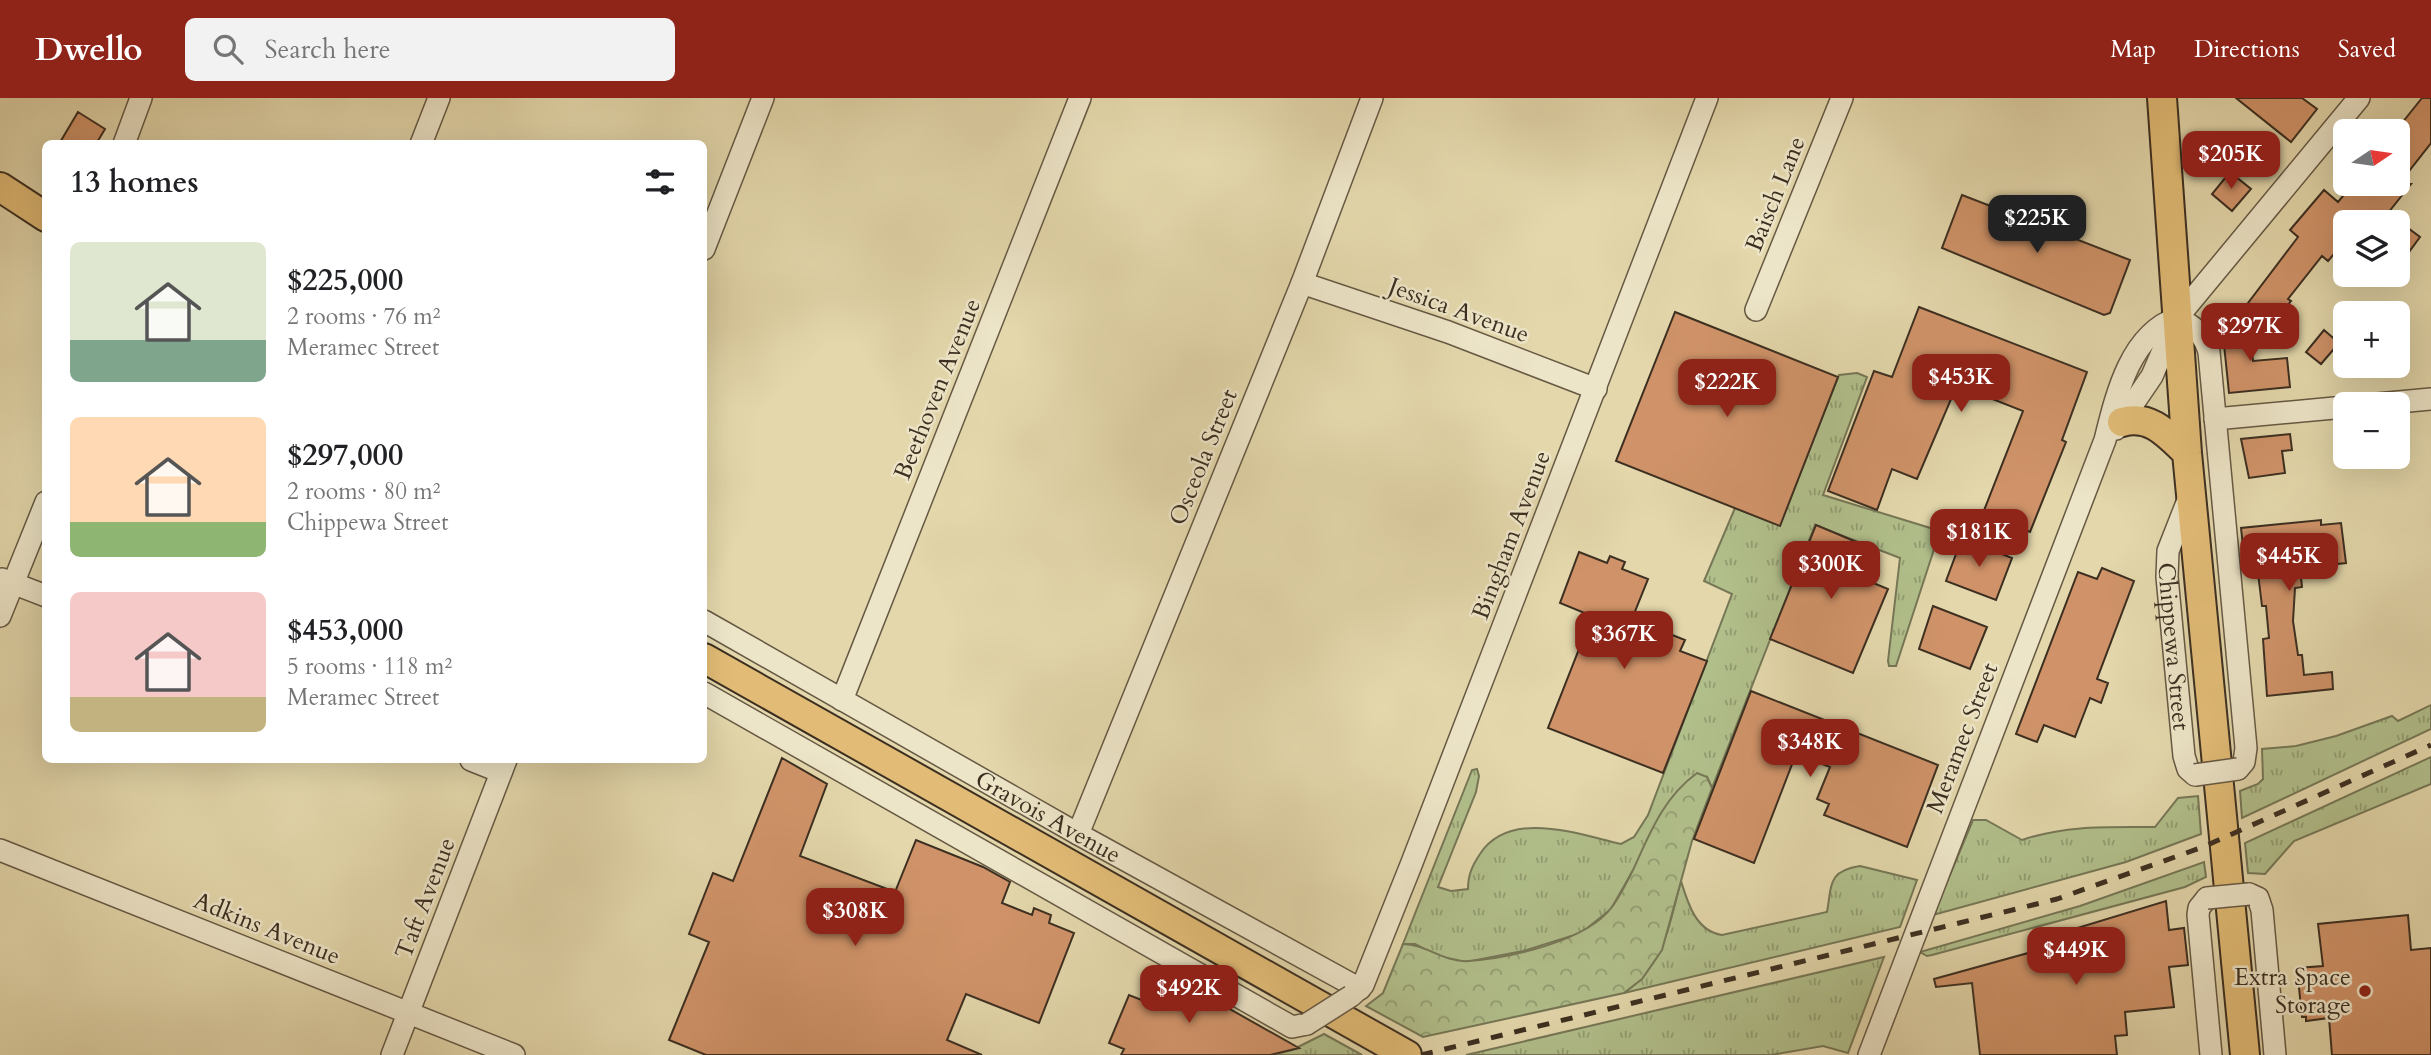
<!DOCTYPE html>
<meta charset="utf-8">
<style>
body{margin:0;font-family:Cardo,serif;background:#f2f2f2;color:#202124;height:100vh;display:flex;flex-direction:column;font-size:26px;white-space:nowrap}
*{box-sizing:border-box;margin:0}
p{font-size:23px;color:#757577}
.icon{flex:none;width:38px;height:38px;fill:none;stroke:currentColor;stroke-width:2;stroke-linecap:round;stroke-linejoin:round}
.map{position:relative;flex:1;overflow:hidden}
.sheet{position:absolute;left:42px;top:42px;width:665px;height:623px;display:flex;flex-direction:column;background:#fff;border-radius:10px;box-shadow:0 7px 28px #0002}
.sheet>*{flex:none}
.needle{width:46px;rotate:77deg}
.tools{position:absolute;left:2333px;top:21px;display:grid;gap:14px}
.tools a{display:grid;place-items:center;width:77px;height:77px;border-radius:10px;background:#fff;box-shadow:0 7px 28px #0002;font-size:35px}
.price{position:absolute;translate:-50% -60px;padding:0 16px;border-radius:14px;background:#8f2418;color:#fff;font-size:23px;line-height:46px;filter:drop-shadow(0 2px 4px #0008)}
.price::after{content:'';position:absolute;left:50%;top:42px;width:21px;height:16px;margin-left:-10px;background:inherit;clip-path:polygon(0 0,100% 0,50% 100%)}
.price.selected{background:#222;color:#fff}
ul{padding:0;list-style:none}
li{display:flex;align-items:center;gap:21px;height:175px;padding:0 28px}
li span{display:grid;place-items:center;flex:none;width:196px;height:140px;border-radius:10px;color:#555}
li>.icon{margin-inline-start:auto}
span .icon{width:84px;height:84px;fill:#fffc;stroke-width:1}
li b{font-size:30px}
h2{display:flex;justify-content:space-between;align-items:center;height:84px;padding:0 28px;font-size:30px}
header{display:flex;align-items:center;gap:42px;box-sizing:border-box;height:98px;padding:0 35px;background:#8f2418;color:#fff}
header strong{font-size:33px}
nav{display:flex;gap:38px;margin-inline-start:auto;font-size:24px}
.search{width:490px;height:63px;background:#f2f2f2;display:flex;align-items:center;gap:18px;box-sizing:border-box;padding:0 24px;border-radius:10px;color:#757577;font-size:26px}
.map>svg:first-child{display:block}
.grass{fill:url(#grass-tufts);stroke:#767756;stroke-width:2}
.forest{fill:url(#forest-crowns);stroke:#767756;stroke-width:2}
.building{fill:#d09369;stroke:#3c2f21;stroke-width:2}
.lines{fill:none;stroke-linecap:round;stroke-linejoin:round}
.minor-casing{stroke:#665944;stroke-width:24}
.major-casing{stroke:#3c2f21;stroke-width:32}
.minor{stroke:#ede5c8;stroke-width:21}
.major{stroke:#e2bc76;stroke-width:28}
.rail{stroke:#3c2f21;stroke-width:5;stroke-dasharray:12 12;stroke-linecap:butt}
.minor-bridge-casing{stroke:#665944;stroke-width:24;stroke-linecap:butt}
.minor-bridge{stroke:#ede5c8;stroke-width:21}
.poi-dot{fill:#8f2418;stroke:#ede5c8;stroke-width:2.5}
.labels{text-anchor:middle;stroke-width:5;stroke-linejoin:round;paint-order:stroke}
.street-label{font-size:24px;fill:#3c2f21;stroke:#ede5c8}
.poi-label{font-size:24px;fill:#3c2f21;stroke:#ede5c8;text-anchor:end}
</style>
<header>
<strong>Dwello</strong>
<div class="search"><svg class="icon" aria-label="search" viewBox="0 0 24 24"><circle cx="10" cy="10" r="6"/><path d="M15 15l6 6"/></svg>Search here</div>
<nav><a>Map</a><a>Directions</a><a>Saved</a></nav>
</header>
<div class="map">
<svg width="2431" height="957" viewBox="0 0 2431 957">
<defs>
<pattern id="grass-tufts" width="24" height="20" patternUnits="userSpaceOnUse" patternTransform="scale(1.75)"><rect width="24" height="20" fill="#b1bf8b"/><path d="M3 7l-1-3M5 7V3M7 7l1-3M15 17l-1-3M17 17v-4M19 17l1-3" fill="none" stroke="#919c71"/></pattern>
<pattern id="forest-crowns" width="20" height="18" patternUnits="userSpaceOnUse" patternTransform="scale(1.75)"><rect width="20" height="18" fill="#b1bf8b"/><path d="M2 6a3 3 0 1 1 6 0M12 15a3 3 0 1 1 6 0" fill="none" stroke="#919c71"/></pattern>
</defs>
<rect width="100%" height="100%" fill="#e3d7ab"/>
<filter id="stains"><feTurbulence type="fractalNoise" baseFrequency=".00286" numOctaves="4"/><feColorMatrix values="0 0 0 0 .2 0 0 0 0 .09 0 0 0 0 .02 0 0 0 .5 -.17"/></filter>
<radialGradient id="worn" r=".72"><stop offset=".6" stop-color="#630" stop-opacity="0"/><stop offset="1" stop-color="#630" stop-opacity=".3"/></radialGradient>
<path class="grass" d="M1857 275 1867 279 1823 397 1940 433 1896 568H1889L1888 563 1900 460 1815 427 1712 690 1707 679 1632 774 1611 811 1581 835 1523 853 1466 864 1438 858 1415 846H1403L1472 672 1477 671 1479 678 1476 694 1438 789 1451 793 1468 791C1468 777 1472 768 1480 756 1510 710 1580 737 1621 746L1634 739 1648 717 1732 496 1704 483 1735 410 1780 427 1839 277Z
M2431 607V631L2242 720 2240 693 2258 686 2263 681 2262 651 2296 648 2336 638 2392 618 2398 623Z
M2431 659V686L2294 743 2265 776 2248 775 2245 745Z
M2198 698 2201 736 2126 764 1933 817 1973 722H1986L2022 742C2066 727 2108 729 2155 729L2178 700Z
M2204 764 2206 779 2185 789 1932 857 1927 858 1920 854 2080 808Z
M1860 768 1917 782 1900 829 1624 895C1666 864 1668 830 1681 783 1688 806 1696 833 1722 837L1827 814C1832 786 1828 773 1860 768Z
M1884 859 1848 955 1823 948 1771 957H1466Z
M1324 936 1362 957H1272L1292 952Z"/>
<path class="forest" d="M1697 675 1707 679 1712 690 1692 743 1662 852 1642 881 1624 895 1423 939 1366 908 1383 895 1403 846C1426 846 1444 865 1469 863 1510 860 1587 843 1612 809 1620 798 1627 784 1633 772 1650 735 1663 700 1697 675Z"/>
<path class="building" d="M2236 0H2302L2317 11 2291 44Z
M2422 0H2431V45L2399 86H2411L2388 115 2420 139 2398 169V124H2375L2363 115 2355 124H2345V143L2328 163 2322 158 2288 201 2291 203 2274 225 2248 205 2298 139 2290 132 2324 92 2338 104 2353 86H2398V30Z
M78 14 105 31 96 46H59Z
M2230 74 2251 91 2232 113 2212 96Z
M1962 97 2130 162 2110 215 2104 217 1942 150Z
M1919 209 2087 274 2062 342 2066 344 2030 434 1983 415 2023 313 1957 287 1917 381 1892 371 1877 412 1828 393 1874 273 1892 279Z
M1675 214 1838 279 1780 428 1616 363Z
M2249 224 2253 263 2287 260 2290 289 2229 295 2222 227Z
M2324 232 2339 245 2321 266 2306 254Z
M2290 336 2292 352 2282 353 2285 375 2249 380 2241 341Z
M2321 422V427L2341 425 2346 465 2300 470 2302 489 2295 490 2293 523 2298 557H2302L2304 577 2332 574 2333 591 2267 598 2263 541 2269 540 2266 508H2262L2258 475 2246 476 2241 430Z
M1816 427 1878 453 1866 482 1888 491 1853 575 1770 541Z
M1962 440 2012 460 1996 502 1946 483Z
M1579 454 1607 465 1610 458 1625 464 1622 471 1648 481 1632 521 1685 542 1680 553 1707 563 1663 675 1548 630 1592 518 1560 505Z
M2102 470 2134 483 2097 581 2108 585 2101 605 2090 600 2075 639 2044 627 2037 644 2016 636 2078 474 2097 481Z
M1933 508 1987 529 1970 571 1919 551Z
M1751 593 1938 667 1907 749 1824 717 1829 706 1817 701 1830 669 1796 656 1754 765 1694 741Z
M782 660 827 686 800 758 895 794 916 742 983 769 1010 784 1002 805 1032 817 1034 810 1051 817 1049 825 1074 835 1039 925 966 896 947 942 982 957H706L669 942 709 844 689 836 713 775 733 783Z
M2166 803 2169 832 2184 830 2188 867 2169 869 2174 909 2125 914 2127 937 2115 938 2117 957H1980L1972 885 1936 889 1934 881 2039 852 2038 842Z
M2408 817 2411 852 2431 850V957H2332L2329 920 2306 923V919H2302L2297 870 2323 868 2318 826Z
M1157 870 1299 950 1270 957H1121L1124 951 1109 945 1129 897 1144 903Z"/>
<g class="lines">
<defs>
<g id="minor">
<path d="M124 46 141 0"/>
<path d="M421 46 439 0"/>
<path d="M704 151 763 0"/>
<path d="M1302 185 1448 234 1596 291"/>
<path d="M1756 212 1842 0"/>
<path d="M2177 220C2193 227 2204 236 2209 254L2246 650 2244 664 2238 671"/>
<path d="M2377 306 2431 301"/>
<path d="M2215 321 2345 309"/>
<path d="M2116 331 2152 278 2177 220 2359 0"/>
<path id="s1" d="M2190 397 2168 453 2167 479 2184 658 2188 671 2195 677"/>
<path d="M2 481 46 498"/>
<path d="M0 518 46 404"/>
<path id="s2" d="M704 523 1078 736 1360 891"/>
<path d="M704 595 1292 929 1307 926"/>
<path d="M842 602 1080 0"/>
<path d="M471 662 501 674"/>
<path d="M1078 736 1302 185 1372 0"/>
<path d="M0 752 514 957"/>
<path d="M2249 796 2258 800 2262 812 2275 957"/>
<path d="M2207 800 2199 810 2198 817 2211 957"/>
<path d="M1351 898 1363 887 1411 767 1707 0"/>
<path d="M392 957 506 662"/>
<path d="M1869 957 2105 342C2116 298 2130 236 2177 220"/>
</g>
<path id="major" d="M2162 0 2187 355 2245 957
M0 89 46 119
M2122 324C2151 316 2168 337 2187 355
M704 560 1407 957"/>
</defs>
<use href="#minor" class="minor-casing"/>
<use href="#major" class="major-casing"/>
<use href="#minor" class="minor"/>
<use href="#major" class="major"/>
<path class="rail" d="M1421 957 2057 801 2203 749 2431 647"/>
<defs>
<path id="minor-bridge" d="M2195 677 2238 671
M2207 800 2249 796
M1307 926 1351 898"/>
</defs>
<use href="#minor-bridge" class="minor-bridge-casing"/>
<use href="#minor-bridge" class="minor-bridge"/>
</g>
<circle class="poi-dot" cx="2365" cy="893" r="7"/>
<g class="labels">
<g class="street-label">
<text transform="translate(1775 96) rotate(-68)" y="8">Baisch Lane</text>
<text transform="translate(1459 212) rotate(20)" y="8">Jessica Avenue</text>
<text transform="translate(937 291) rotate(-68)" y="8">Beethoven Avenue</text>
<text transform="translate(1203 359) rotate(-68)" y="8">Osceola Street</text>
<text transform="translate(1511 437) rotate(-69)" y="8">Bingham Avenue</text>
<text dy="8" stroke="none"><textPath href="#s1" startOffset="156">Chippewa Street</textPath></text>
<text transform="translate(1962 640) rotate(-69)" y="8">Meramec Street</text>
<text dy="8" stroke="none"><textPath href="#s2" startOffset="396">Gravois Avenue</textPath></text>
<text transform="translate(425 800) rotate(-69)" y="8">Taft Avenue</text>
<text transform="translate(267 830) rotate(22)" y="8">Adkins Avenue</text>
</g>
<g class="poi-label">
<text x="2351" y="887">Extra Space<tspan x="2351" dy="28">Storage</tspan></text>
</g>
</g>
<rect width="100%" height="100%" filter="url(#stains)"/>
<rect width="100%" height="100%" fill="url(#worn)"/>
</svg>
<div class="tools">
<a><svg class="needle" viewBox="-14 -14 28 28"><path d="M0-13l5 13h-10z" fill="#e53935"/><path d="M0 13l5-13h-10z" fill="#757577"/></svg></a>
<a><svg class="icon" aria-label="layers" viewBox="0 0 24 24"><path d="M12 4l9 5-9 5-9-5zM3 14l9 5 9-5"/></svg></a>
<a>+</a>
<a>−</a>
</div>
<b class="price" style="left:2231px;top:93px">$205K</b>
<b class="price selected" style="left:2037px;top:157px">$225K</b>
<b class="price" style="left:2250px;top:265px">$297K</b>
<b class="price" style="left:1961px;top:316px">$453K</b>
<b class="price" style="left:1727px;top:321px">$222K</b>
<b class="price" style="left:1979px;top:471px">$181K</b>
<b class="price" style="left:2289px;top:495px">$445K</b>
<b class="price" style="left:1831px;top:503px">$300K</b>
<b class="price" style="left:1624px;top:573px">$367K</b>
<b class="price" style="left:1810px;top:681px">$348K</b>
<b class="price" style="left:855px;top:850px">$308K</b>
<b class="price" style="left:2076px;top:889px">$449K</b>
<b class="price" style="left:1189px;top:927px">$492K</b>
<section class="sheet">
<h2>13 homes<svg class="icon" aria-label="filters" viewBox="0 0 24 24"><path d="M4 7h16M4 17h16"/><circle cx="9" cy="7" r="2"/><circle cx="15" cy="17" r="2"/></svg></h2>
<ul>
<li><span style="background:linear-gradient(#dfe7d0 70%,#7fa58c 0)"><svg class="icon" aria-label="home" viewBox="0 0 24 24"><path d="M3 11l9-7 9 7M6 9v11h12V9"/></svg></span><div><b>$225,000</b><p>2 rooms · 76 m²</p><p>Meramec Street</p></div></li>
<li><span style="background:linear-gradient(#ffd9b3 75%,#8fb573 0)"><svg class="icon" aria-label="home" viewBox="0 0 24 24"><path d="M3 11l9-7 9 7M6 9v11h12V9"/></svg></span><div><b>$297,000</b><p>2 rooms · 80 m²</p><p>Chippewa Street</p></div></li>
<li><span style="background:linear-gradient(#f6c9c9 75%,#c2b280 0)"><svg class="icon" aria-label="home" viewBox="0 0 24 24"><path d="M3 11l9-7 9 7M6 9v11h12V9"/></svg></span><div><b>$453,000</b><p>5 rooms · 118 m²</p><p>Meramec Street</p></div></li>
</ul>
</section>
</div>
